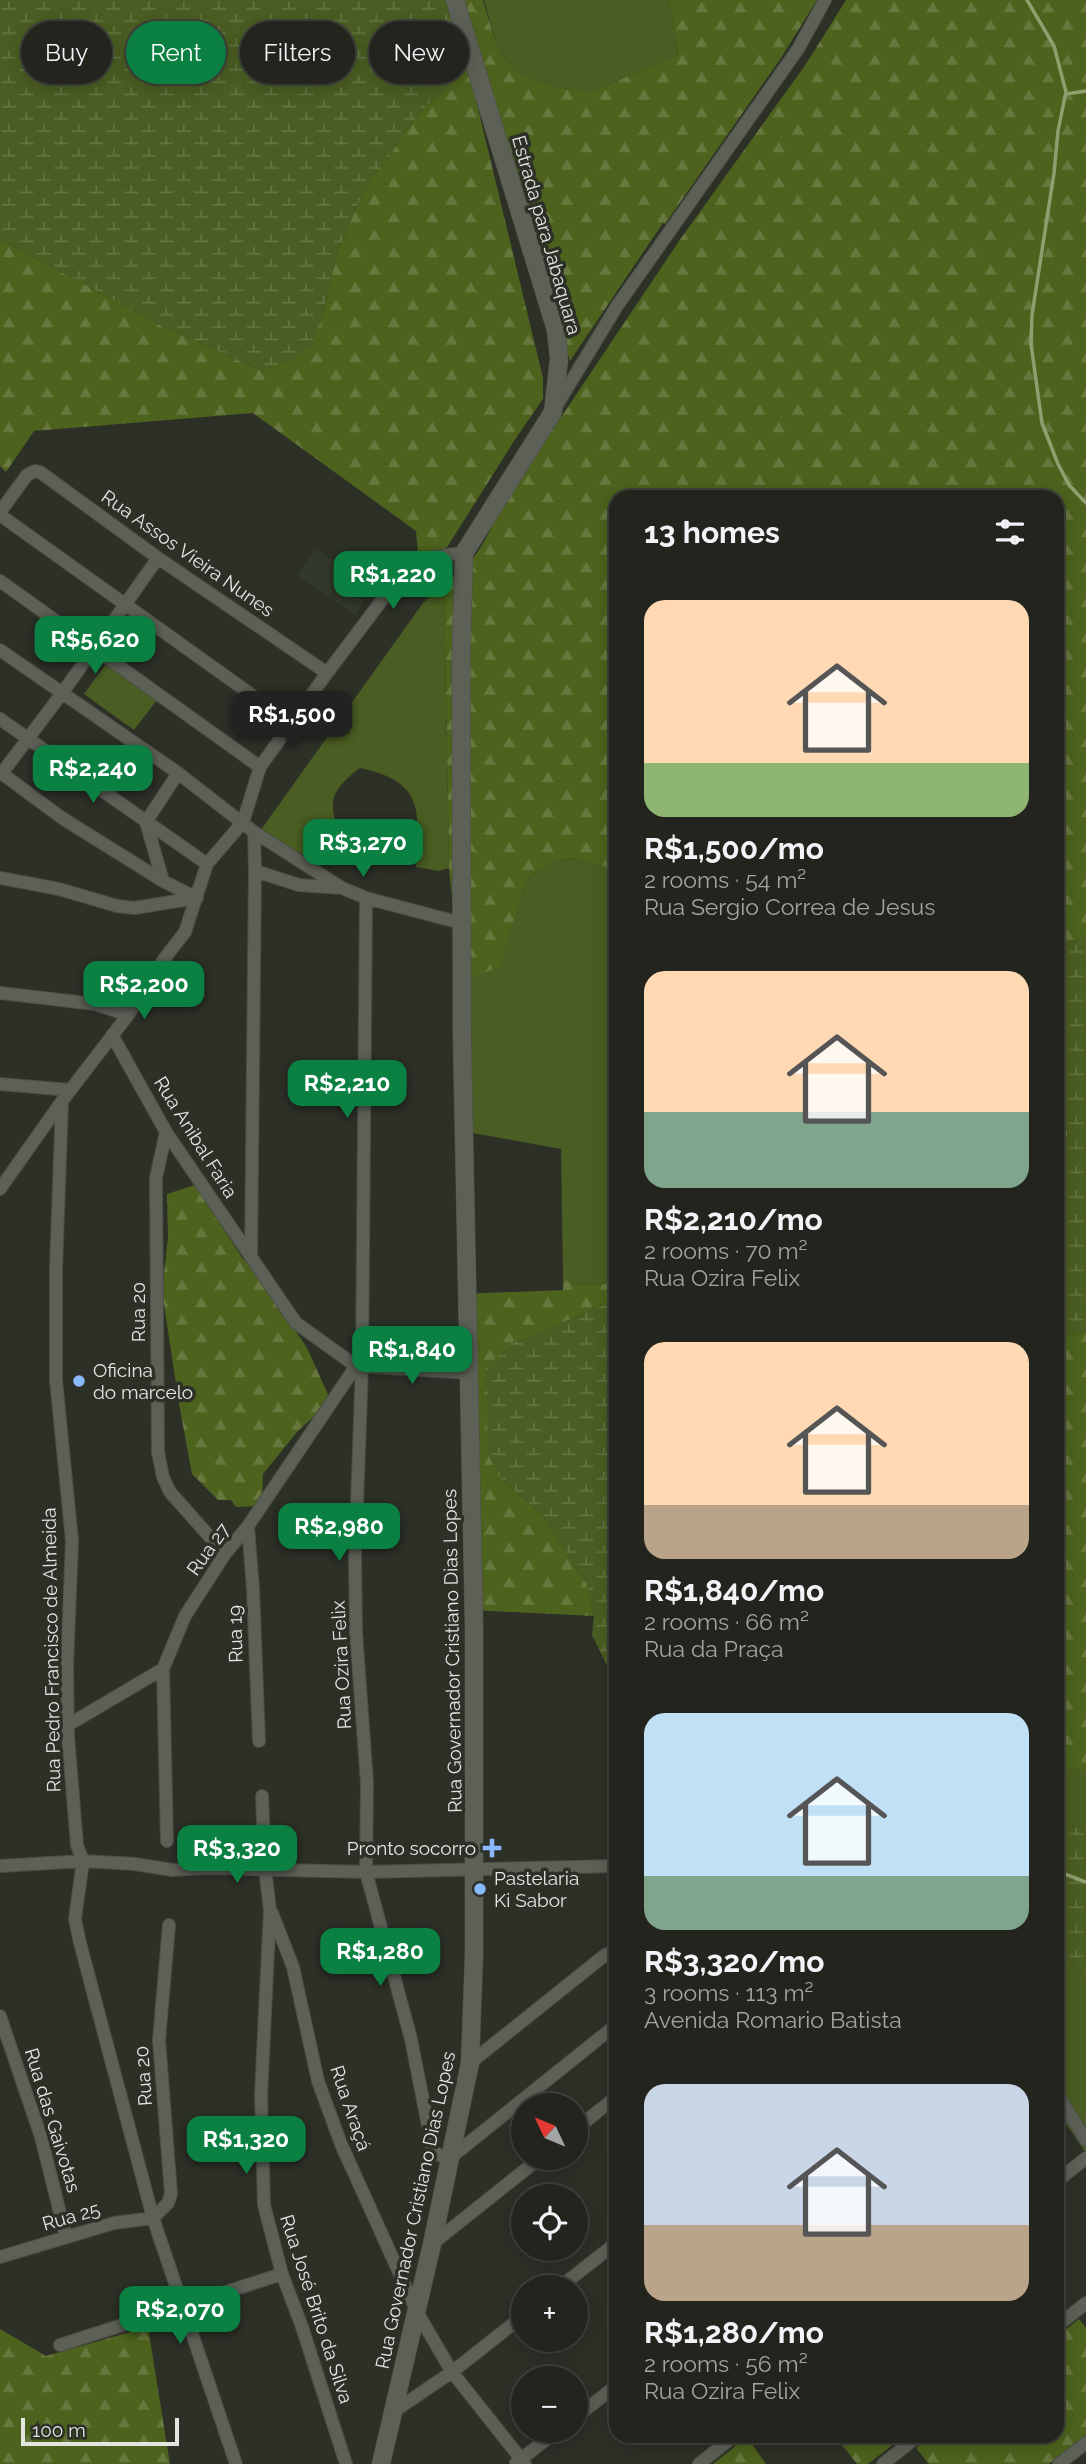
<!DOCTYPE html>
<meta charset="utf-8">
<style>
body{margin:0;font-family:Raleway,sans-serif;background:#2e302a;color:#f1f3f6;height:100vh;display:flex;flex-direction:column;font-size:26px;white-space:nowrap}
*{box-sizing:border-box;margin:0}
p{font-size:23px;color:#a2a4a4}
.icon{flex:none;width:38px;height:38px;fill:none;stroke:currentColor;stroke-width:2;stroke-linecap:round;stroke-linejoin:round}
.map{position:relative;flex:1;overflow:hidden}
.side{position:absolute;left:609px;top:490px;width:455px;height:1953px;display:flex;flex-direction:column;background:#22241d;border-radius:21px;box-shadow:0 4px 18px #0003,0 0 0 2px #3f413b}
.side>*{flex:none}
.top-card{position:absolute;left:21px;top:21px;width:483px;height:63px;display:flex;gap:14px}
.needle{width:46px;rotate:314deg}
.fabs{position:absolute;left:511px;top:2093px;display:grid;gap:14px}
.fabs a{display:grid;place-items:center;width:77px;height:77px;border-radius:50%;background:#22241d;box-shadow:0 4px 18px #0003,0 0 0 2px #3f413b;font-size:35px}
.scale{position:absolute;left:21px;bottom:18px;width:158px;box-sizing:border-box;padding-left:7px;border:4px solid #e3e6e0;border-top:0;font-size:19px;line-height:24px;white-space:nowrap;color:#e3e6e0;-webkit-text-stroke:5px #2d3027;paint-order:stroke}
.price{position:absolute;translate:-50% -60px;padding:0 16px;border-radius:14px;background:#0b8043;color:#fff;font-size:23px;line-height:46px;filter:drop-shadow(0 2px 4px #0008)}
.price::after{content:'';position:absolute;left:50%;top:42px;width:21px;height:16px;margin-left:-10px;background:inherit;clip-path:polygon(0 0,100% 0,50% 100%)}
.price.active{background:#222;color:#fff}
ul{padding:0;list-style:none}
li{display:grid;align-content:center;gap:14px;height:371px;padding:0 35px}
li span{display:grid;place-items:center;height:217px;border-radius:21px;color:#555}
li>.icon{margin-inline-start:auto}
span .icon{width:126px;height:126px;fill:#fffc;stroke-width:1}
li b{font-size:30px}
h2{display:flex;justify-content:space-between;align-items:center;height:84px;padding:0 35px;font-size:30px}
.tag{padding:0 24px;border-radius:32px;background:#22241d;box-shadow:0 4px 18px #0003,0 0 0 2px #3f413b;font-size:24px;line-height:63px}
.tag.active{background:#0b8043;color:#fff}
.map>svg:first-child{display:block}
.built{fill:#33392a}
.green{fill:#4a5d22}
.forest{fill:url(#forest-firs)}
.wetland{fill:url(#wetland-marsh)}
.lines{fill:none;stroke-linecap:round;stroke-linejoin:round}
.stream{stroke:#8f9f6f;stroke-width:3.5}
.street-casing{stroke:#4b4e46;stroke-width:14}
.secondary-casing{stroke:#4b4e46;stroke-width:19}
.street{stroke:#5c6056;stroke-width:12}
.secondary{stroke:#5c6056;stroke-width:18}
.poi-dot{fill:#89bafc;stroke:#2d3027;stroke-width:2.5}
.labels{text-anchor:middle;stroke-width:7;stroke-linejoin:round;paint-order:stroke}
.street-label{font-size:19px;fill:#e3e6e0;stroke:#2d3027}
.poi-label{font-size:19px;fill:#e3e6e0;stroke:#2d3027;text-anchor:start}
</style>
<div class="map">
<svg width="1086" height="2464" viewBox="0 0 1086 2464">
<defs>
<pattern id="forest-firs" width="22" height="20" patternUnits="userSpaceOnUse" patternTransform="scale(1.75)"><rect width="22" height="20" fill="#4d621d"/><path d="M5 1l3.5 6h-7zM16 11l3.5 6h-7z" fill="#66783e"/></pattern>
<pattern id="wetland-marsh" width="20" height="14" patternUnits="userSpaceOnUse" patternTransform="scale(1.75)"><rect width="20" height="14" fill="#4a5d22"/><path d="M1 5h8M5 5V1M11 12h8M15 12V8" fill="none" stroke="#647442"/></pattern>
</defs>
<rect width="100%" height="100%" fill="#2d3027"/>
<path class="built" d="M316 549 355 575 361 566 380 578 355 615 298 576Z"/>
<path class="green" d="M484 0H669L678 55 591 92 555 87 518 74 498 49Z
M444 582 449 868 439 871 416 867C419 811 425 782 360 768 314 802 342 810 336 855L323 865 255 838 423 603Z
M106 664 157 700 134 730 84 694Z
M578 858 616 870V1287L606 1284 582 1285 563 1279 561 1149 462 1131 470 978 521 895 529 877 555 861Z
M1057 1765 1086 1772V1831L1057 1821Z
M1057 1944 1086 1981V2153L1057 2111Z"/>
<path class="forest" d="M464 0H483L498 49 514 69 519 74 555 87 591 92 678 55 669 0H817L781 58 665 224 663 223 570 361Z
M846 0H1086V938L1057 946V497H616V870L577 858 555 861 529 877 521 895 500 967 470 978 458 954 449 868 444 582C475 568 489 532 503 504L679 241 806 64Z
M468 67 543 378V399L516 438 444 552 420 574 416 531 253 413 34 431 6 472 0 466V239L164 327 263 371 322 317 337 253 357 206 373 175 389 158 403 134 426 106Z
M195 1185 243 1259 252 1266 307 1348 331 1401 298 1431 263 1474 262 1506 236 1507 231 1500H218L192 1474 179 1404 162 1291 168 1238 167 1194Z
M563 1279 582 1285 606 1284 616 1287V1310L603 1305 528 1338 512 1342 498 1476 543 1516 587 1585 594 1616 470 1610 463 1294 563 1290Z
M1086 1330V1772L1057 1765V1344L1064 1337Z
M1079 2319 1086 2328V2435L1049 2464H929L916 2448 931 2436H1057V2336Z
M148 2327 170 2464H0V2329L46 2356Z
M835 2436H904L868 2464H857Z
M747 2437 766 2464H713Z"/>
<path class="wetland" d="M0 0H452L472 63 426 106 403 134 389 158 373 175 357 206 337 253 322 317 312 345 291 361 263 371 164 327 0 239Z
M1086 938V1330L1064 1337 1057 1344V946Z
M603 1305 616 1310V1684L592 1635 594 1616 587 1585 543 1516 498 1476 488 1454 486 1368 512 1342 528 1338Z
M1057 1821 1086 1831V1981L1057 1944Z"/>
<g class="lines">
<path class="stream" d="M1027 0 1054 46 1066 92 1058 131 1054 173 1032 315 1031 344 1042 423 1058 464 1069 485 1086 503
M1066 94 1086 91
M1057 1104 1065 1133 1057 1178
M1057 1871 1086 1882"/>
<defs>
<path id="street" d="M555 408 617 306 798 49 825 0
M0 512 27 475 35 471 40 472 158 558 327 673
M0 515 291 723
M0 581 260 767
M0 650 178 773 254 832 342 888
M0 719 207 864
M0 772 62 818 163 881 197 898
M2 773 63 692 158 558
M255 871 299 885 342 888 366 898 461 923
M0 878 59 889 117 906 134 908 196 898
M163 881 146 822 178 773
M366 898 362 1366 355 1557 356 1632 367 1783 366 1872 411 2039 433 2151 439 2155 450 2158 616 2025
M0 993 95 1004 128 1015
M112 1035 166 1132 296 1323 356 1366
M0 1084 70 1090
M62 1101 56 1269V1380L72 1541 67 1665 68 1736 77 1845 83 1861 75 1919 80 1943 153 2218 236 2464
M166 1132 156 1178 158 1452 163 1477 170 1492 225 1554
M0 1189 62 1101 128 1015 164 959 185 932 207 864 243 822 260 767 327 673 401 575C423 556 436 556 464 553
M251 1257 255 871 254 832
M356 1366 469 1373
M248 1526 253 1589 259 1741
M163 1669 167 1841
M68 1725 163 1669 185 1616 225 1554 248 1526 356 1366
M262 1796 265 1869 270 1910 261 2095 264 2205 282 2274 302 2327 346 2464
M0 1866 83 1861 135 1864 172 1870 208 1868 366 1872 616 1866
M272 1913 293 1967 318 2081 341 2144 417 2312 452 2372 525 2464
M0 2016 41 2137 66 2237
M470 2063 605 1955 612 1952 616 1955
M1057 2094 1086 2140
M576 2129 616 2097
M1057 2181 1086 2158
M153 2218 168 2203 171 2194 159 2040 169 1925
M432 2244 540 2158
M0 2257 114 2223 153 2218
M560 2287 616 2243
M1057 2326 1086 2303
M60 2345 282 2274
M393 2412 452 2372 523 2316
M576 2417 616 2386
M516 2463 557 2431
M699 2464 734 2436
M883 2464 918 2436
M1059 2464 1086 2443"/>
<path id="secondary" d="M381 2464 432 2244 470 2063 474 1955V1626L462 1038 461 659 464 553 553 412 559 359 556 330 455 0"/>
</defs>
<use href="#street" class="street-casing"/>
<use href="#secondary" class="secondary-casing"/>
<use href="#street" class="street"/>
<use href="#secondary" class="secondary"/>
</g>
<g class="poi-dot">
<circle cx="79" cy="1381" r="7"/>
<path d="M488.5 1837.5h7v7h7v7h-7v7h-7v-7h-7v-7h7z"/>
<circle cx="480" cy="1889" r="7"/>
</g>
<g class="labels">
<g class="street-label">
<text transform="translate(547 235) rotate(74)" y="7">Estrada para Jabaquara</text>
<text transform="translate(188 553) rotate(35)" y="7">Rua Assos Vieira Nunes</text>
<text transform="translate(196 1137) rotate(58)" y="7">Rua Anibal Faria</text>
<text transform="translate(138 1312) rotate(-90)" y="7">Rua 20</text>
<text transform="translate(208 1549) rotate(-54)" y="7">Rua 27</text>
<text transform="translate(235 1634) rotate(-91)" y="7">Rua 19</text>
<text transform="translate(51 1650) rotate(-91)" y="7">Rua Pedro Francisco de Almeida</text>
<text transform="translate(452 1651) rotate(-91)" y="7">Rua Governador Cristiano Dias Lopes</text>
<text transform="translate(341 1665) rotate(-93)" y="7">Rua Ozira Felix</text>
<text transform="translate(143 2076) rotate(-94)" y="7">Rua 20</text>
<text transform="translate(351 2108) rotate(71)" y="7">Rua Araçá</text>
<text transform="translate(53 2120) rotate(73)" y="7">Rua das Gaivotas</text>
<text transform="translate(415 2210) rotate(-78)" y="7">Rua Governador Cristiano Dias Lopes</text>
<text transform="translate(71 2216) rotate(-16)" y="7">Rua 25</text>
<text transform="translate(317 2309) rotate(72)" y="7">Rua José Brito da Silva</text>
</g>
<g class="poi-label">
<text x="93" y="1377">Oficina<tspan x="93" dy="22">do marcelo</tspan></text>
<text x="476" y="1855" text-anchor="end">Pronto socorro</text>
<text x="494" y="1885">Pastelaria<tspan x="494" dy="22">Ki Sabor</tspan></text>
</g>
</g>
</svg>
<div class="fabs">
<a><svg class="needle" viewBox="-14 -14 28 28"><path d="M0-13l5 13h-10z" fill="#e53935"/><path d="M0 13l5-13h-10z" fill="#a2a4a4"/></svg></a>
<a><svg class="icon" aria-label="locate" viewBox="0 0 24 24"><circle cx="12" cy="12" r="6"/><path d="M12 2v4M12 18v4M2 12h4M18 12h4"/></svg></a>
<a>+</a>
<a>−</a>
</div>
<div class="scale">100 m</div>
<b class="price" style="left:393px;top:611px">R$1,220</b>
<b class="price" style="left:95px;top:676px">R$5,620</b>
<b class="price active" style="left:292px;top:751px">R$1,500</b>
<b class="price" style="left:93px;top:805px">R$2,240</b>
<b class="price" style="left:363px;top:879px">R$3,270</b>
<b class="price" style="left:144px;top:1021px">R$2,200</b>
<b class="price" style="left:347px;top:1120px">R$2,210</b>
<b class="price" style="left:412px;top:1386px">R$1,840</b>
<b class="price" style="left:339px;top:1563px">R$2,980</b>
<b class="price" style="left:237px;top:1885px">R$3,320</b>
<b class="price" style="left:380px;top:1988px">R$1,280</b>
<b class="price" style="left:246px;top:2176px">R$1,320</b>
<b class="price" style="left:180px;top:2346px">R$2,070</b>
<div class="top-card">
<a class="tag">Buy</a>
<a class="tag active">Rent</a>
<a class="tag">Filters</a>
<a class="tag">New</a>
</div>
<section class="side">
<h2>13 homes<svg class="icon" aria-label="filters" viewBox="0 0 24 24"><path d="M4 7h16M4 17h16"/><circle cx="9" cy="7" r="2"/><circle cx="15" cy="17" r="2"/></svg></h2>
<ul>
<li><span style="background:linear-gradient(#ffd9b3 75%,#8fb573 0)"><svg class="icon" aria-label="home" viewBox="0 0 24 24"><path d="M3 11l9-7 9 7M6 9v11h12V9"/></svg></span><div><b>R$1,500/mo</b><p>2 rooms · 54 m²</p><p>Rua Sergio Correa de Jesus</p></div></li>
<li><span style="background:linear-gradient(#ffd9b3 65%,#7fa58c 0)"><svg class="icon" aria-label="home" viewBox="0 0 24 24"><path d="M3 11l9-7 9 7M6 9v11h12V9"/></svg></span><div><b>R$2,210/mo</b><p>2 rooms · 70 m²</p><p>Rua Ozira Felix</p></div></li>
<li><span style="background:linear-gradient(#ffd9b3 75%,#b9a48a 0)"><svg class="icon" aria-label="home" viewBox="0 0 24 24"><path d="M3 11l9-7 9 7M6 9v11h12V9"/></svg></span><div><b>R$1,840/mo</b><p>2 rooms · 66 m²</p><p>Rua da Praça</p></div></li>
<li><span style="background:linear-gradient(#bfe0f5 75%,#7fa58c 0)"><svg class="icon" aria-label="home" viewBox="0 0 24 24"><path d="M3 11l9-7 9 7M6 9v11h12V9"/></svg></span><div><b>R$3,320/mo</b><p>3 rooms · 113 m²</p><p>Avenida Romario Batista</p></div></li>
<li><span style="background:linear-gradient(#c9d6e8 65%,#b9a48a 0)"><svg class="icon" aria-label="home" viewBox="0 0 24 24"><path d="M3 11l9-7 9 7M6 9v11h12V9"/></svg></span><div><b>R$1,280/mo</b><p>2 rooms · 56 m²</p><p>Rua Ozira Felix</p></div></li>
</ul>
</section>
</div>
